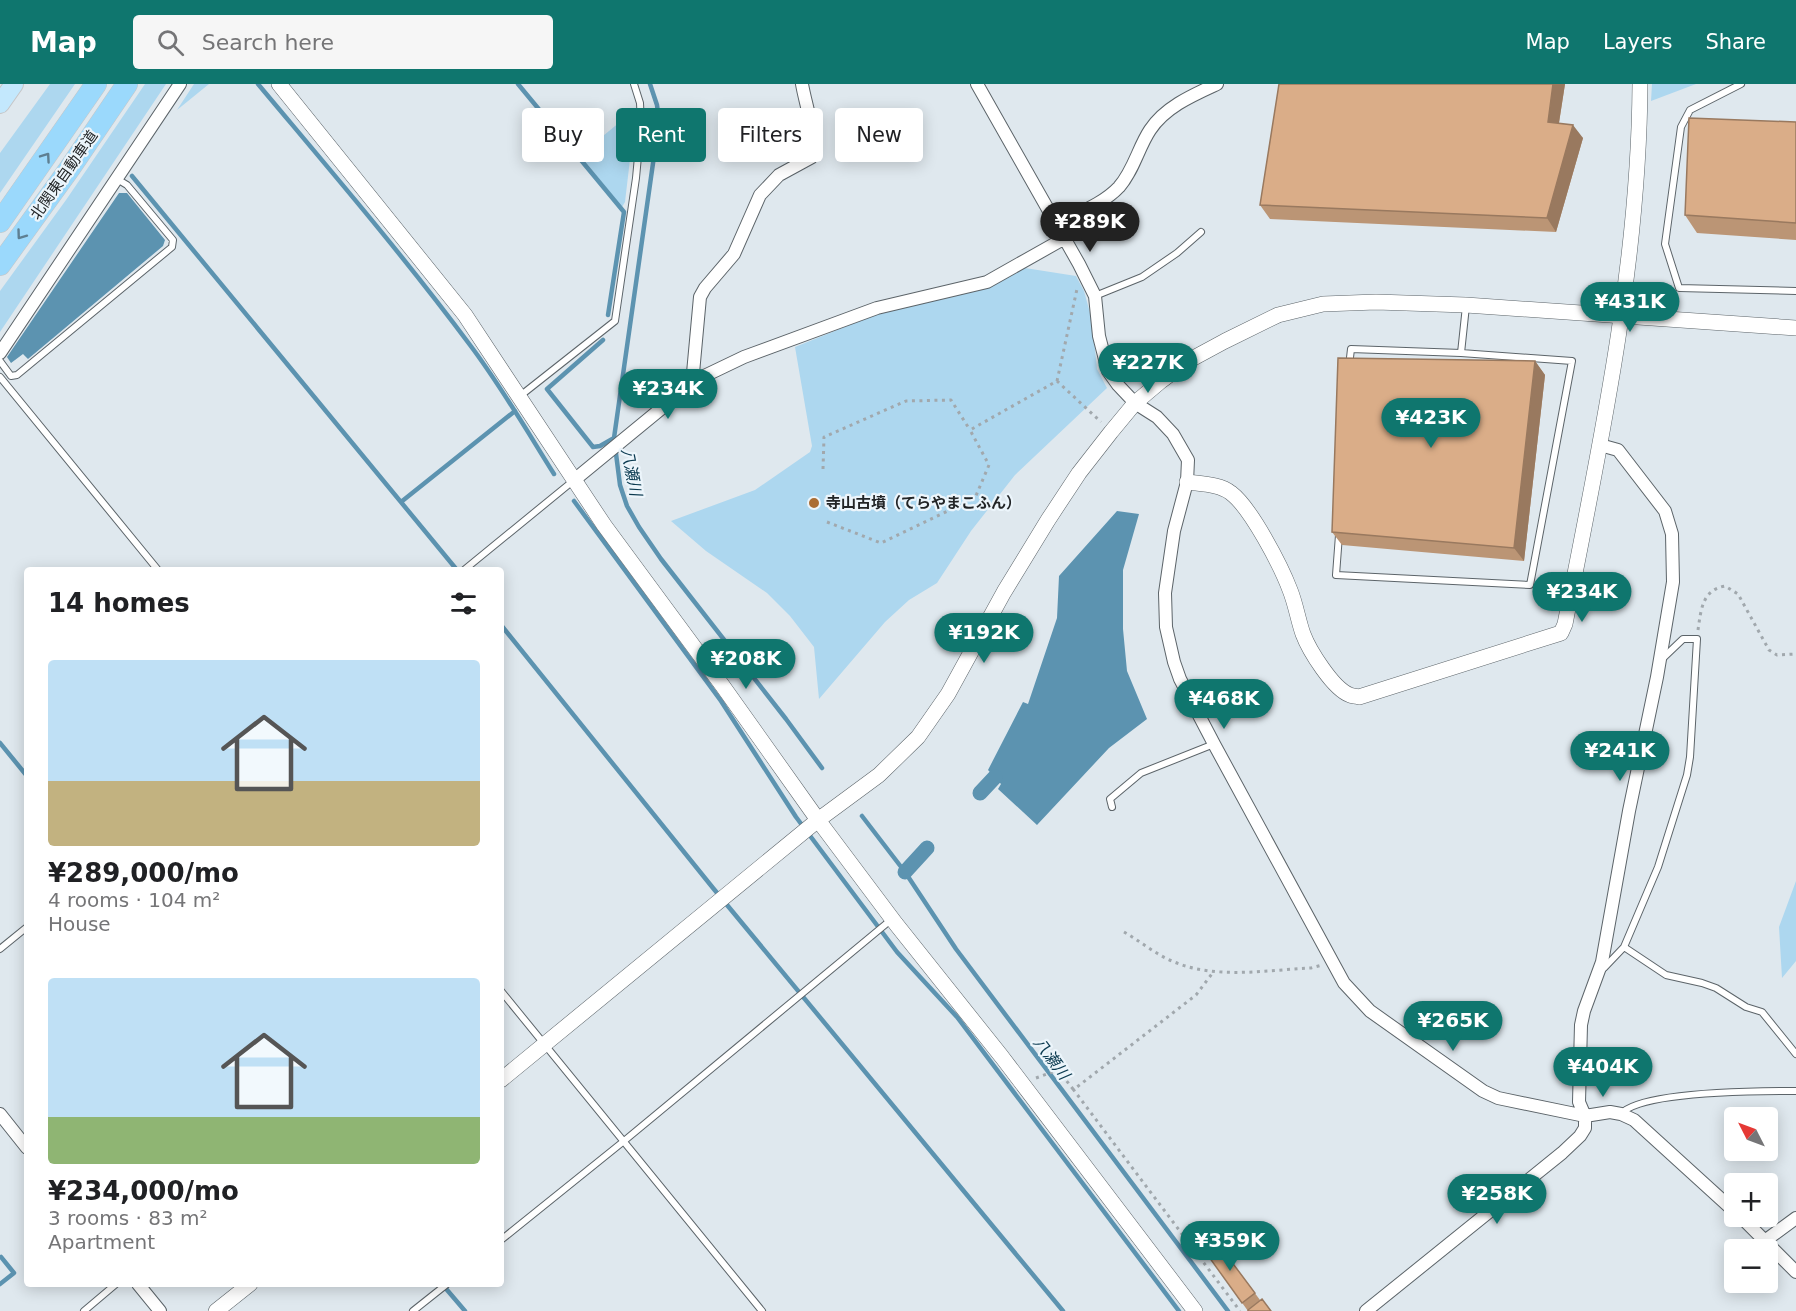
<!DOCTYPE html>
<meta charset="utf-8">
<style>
body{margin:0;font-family:"DejaVu Sans","Noto Sans JP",sans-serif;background:#f6f6f6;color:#202124;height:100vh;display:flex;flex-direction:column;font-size:22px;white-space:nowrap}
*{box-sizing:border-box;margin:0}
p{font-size:20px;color:#757577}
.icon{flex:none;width:33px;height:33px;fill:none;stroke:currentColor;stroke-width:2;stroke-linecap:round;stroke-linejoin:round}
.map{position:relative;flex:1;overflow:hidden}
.panel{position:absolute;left:24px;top:483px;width:480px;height:720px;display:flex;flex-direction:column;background:#fff;border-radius:6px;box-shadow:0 3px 15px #0003}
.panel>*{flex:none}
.hud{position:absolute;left:522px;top:24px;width:570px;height:54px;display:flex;gap:12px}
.needle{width:39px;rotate:312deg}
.buttons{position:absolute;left:1724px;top:1023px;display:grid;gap:12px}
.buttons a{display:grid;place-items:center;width:54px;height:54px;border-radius:6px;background:#fff;box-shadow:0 3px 15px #0003;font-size:30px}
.price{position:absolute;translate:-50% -51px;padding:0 14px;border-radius:21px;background:#0f766e;color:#fff;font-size:20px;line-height:39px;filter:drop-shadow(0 2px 3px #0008)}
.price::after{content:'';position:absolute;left:50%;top:36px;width:18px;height:14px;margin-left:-9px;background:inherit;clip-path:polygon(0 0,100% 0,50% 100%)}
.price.current{background:#222;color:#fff}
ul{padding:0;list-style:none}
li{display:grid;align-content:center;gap:12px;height:318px;padding:0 24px}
li span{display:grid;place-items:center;height:186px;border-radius:6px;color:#555}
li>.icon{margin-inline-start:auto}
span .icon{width:108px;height:108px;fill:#fffc;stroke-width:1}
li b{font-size:26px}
h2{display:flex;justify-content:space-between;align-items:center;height:72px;padding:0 24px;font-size:26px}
.chip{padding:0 21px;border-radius:6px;background:#fff;box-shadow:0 3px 15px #0003;font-size:21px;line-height:54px}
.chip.current{background:#0f766e;color:#fff}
header{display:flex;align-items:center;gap:36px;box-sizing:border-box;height:84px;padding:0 30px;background:#0f766e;color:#fff}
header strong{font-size:28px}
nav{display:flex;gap:33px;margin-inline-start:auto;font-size:21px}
.search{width:420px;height:54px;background:#f6f6f6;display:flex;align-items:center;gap:15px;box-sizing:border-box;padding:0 21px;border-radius:6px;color:#757577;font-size:22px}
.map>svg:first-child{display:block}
.green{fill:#add7ef}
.water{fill:#5c93b0}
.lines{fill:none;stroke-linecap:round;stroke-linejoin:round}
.stream{stroke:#5c93b0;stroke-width:4.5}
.canal{stroke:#5c93b0;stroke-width:15}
.service-casing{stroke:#5c6469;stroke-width:8}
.minor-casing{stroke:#5c6469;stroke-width:14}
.tertiary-casing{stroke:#5c6469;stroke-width:16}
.primary-casing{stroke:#c6c6c7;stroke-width:20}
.motorway-casing{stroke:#c6c6c7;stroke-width:22}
.path{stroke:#a1a8ad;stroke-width:3;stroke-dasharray:3 4.5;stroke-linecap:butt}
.service{stroke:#fff;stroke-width:6}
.minor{stroke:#fff;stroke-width:12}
.tertiary{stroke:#fff;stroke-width:15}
.primary{stroke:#c3e8fd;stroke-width:18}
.motorway{stroke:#9bd9fc;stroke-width:21}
.wall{fill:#bb9575}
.shaded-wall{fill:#99795f}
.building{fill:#daad88;stroke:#99795f;stroke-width:1.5}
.oneway{stroke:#5e7f92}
.poi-dot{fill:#ab6d33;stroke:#ecf5fb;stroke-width:2}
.labels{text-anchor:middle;stroke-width:4.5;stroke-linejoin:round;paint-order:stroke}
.street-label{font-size:15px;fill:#222527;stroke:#ecf5fb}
.poi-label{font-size:15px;font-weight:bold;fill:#222527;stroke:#ecf5fb;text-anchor:start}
.water-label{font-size:16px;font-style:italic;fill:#0b3a50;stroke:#ecf5fb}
</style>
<header>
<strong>Map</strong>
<div class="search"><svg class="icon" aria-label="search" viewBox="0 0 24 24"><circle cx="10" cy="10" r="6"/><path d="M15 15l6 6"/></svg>Search here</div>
<nav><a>Map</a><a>Layers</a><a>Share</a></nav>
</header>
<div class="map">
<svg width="1796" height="1227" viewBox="0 0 1796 1227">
<rect width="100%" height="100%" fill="#dfe8ee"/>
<path class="green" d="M50 0H75L0 109V69Z
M145 0H166L0 248V207L66 116Z
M194 0H209L177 26Z
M1652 0H1696L1651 17Z
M632 28 634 41 625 118 622 123 580 71Z
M1025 184 1076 192 1084 207 1092 236 1097 285 1107 304 1015 391 971 447 937 499 909 516 885 538 819 615 814 563 790 532 767 509 706 467 671 437 755 406 810 368 812 362 795 263 877 230 992 202Z
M1796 797V877L1782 894 1779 843Z"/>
<path class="water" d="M119 109H127L165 156 163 162 28 275 23 270 11 279 7 273Z
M1117 427 1139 430 1123 486V545L1127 587 1147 635 1109 664 1037 741 998 705 1001 700 988 686 1023 618 1028 620 1057 534 1059 492Z"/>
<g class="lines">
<path class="stream" d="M258 0C330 86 403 171 470 261 501 302 527 347 554 390
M518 0 624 128 608 231
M650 0 657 21 659 37 614 354 620 401 627 422 639 443 661 475 786 635 822 684
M132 92 457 486
M603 256 547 305 593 363 600 362 614 354
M574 417 721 617 796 733 897 868 957 933 1179 1227
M401 418 515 327
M501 541 713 804 1063 1227
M0 659 27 692
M862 732 905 788 956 865 1228 1227
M0 1200 14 1189 1 1173
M442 1200 465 1227"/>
<path class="canal" d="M980 709 995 693
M905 788 927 764"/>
<defs>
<path id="service" d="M1741 0 1690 26 1681 43 1665 160 1679 204 1796 207
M1095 212 1142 193 1177 169 1201 148
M0 277 11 292 17 291 172 163 173 156 127 101 117 95
M1349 282 1351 265 1461 269 1466 222
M0 293 158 486
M520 312 615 237 636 94 641 40 640 19 634 0
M1339 451 1336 491 1530 501 1572 277 1461 269
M464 486 573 397
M1112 723 1110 715 1141 689 1214 660
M1624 863 1666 891 1702 899 1716 904 1746 923 1762 928 1796 970
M0 865 27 843
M1604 884 1624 863 1658 783 1687 691 1690 673 1697 555H1683L1662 575
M501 907 762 1227
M1621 1030C1641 1007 1763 1007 1796 1007
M501 1156 624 1057 892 835
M84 1227 116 1200
M413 1227 447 1200"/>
<path id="minor" d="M977 0 1079 180 1095 212 1099 252 1108 287 1118 301 1135 319 1157 333 1173 350 1188 376 1187 398 1174 447 1165 509 1166 543 1174 578 1180 595 1214 660 1344 899 1370 927 1483 1007 1498 1014 1585 1032 1610 1028 1621 1030 1634 1036 1734 1127
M1057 140C1078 129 1103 120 1119 103 1134 86 1138 64 1150 46 1165 23 1193 11 1217 0
M0 269 180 0
M696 296 693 289 700 213 705 204 734 170 760 111 779 91 812 73C818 56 805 19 802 0
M573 397 696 296 744 273 877 224 987 198 1065 154
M0 1030 27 1064
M1740 1132 1796 1188
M1766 1156 1796 1134
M138 1200 160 1227
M1366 1227 1562 1069 1580 1052 1585 1044V1032L1579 1018 1581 941 1584 927 1602 878 1629 727 1657 593 1673 498 1672 450 1665 427 1618 366 1600 361"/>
<path id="tertiary" d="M279 0 465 231 604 441 722 601 818 736 896 840 1002 973 1195 1227
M1187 398C1201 400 1220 400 1231 409 1251 424 1281 482 1290 506 1296 521 1298 536 1303 550 1309 566 1333 605 1350 611 1352 612 1356 612 1359 613L1561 549 1565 540C1600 362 1639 182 1640 0
M501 996 818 736 879 691 918 653 948 610 1004 508 1048 436 1079 389 1111 348 1135 319 1161 297 1188 277 1225 257 1278 231 1323 220 1376 218 1466 221 1796 244
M216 1227 250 1200"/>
<path id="primary" d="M0 20 14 0"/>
<path id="motorway" d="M0 138 96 0
M0 181 70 84 127 0"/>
</defs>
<use href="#service" class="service-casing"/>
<use href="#minor" class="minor-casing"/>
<use href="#tertiary" class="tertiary-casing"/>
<use href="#primary" class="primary-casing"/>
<use href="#motorway" class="motorway-casing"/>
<path class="path" d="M1057 297 1077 205
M823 385 824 353 906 317 951 316 970 346
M827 438 881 459 975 414 989 381 970 346 1057 297 1101 338
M1698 546C1701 526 1702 506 1725 502L1738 510 1769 566 1777 571 1796 570
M1124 848C1140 857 1155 870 1172 877 1215 896 1266 886 1311 884L1322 881
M1036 994 1058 986 1073 1005 1077 1003 1196 911 1214 887
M1073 1005 1240 1227"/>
<use href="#service" class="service"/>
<use href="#minor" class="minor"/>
<use href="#tertiary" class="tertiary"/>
<use href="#primary" class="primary"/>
<use href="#motorway" class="motorway"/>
</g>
<path class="wall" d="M1279 0H1565L1559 39 1583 54 1556 148 1270 135 1260 121Z
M1796 38V156L1697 149 1685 131Z
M1535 277 1545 291 1524 477 1342 461 1332 448Z
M1216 1157 1260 1216 1248 1227 1204 1166Z"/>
<path class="shaded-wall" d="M1553 0H1565L1557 51 1548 38Z
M1573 41 1583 54 1556 148 1547 134Z
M1535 277 1545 291 1524 477 1514 464Z"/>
<path class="building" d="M1279 0H1553L1548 38 1573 41 1547 134 1260 121Z
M1689 34 1796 38V139L1685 131Z
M1338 274 1535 277 1514 464 1332 448Z
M1216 1157 1255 1209 1242 1219 1204 1166Z
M1262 1215 1271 1227H1248V1226Z"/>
<defs><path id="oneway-chevron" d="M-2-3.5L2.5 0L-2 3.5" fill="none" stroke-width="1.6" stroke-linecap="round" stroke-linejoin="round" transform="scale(1.5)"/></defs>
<g class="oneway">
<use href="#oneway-chevron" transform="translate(46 73) rotate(-55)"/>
<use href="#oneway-chevron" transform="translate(21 151) rotate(126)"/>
</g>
<circle class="poi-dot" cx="814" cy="419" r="6"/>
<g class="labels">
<g class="street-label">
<text transform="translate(64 91) rotate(-55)" y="5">北関東自動車道</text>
</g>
<g class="poi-label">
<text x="826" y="424">寺山古墳（てらやまこふん）</text>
</g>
<g class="water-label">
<text transform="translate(632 388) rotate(79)" y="6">八瀬川</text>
<text transform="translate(1052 974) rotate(53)" y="6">八瀬川</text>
</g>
</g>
</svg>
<div class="buttons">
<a><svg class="needle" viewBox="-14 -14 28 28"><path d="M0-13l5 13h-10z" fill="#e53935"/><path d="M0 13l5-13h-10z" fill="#757577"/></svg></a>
<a>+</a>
<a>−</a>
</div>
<b class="price current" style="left:1090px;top:169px">¥289K</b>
<b class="price" style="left:1630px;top:249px">¥431K</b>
<b class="price" style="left:1148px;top:310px">¥227K</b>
<b class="price" style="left:668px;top:336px">¥234K</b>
<b class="price" style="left:1431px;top:365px">¥423K</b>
<b class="price" style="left:1582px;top:539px">¥234K</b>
<b class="price" style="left:984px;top:580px">¥192K</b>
<b class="price" style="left:746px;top:606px">¥208K</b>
<b class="price" style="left:1224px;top:646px">¥468K</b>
<b class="price" style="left:1620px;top:698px">¥241K</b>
<b class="price" style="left:1453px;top:968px">¥265K</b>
<b class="price" style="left:1603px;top:1014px">¥404K</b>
<b class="price" style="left:1497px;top:1141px">¥258K</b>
<b class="price" style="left:1230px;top:1188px">¥359K</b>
<div class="hud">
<a class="chip">Buy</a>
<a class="chip current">Rent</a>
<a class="chip">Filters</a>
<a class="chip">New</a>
</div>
<section class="panel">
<h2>14 homes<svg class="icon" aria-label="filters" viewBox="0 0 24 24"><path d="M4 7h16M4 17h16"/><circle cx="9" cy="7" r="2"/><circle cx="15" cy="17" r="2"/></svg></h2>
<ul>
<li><span style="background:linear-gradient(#bfe0f5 65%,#c2b280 0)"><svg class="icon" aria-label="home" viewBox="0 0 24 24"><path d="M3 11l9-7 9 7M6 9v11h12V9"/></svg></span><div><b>¥289,000/mo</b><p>4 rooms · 104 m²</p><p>House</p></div></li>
<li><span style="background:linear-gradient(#bfe0f5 75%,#8fb573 0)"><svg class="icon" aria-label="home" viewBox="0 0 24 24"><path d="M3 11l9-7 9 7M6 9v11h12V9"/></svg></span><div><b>¥234,000/mo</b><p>3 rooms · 83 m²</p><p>Apartment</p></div></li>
</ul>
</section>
</div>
